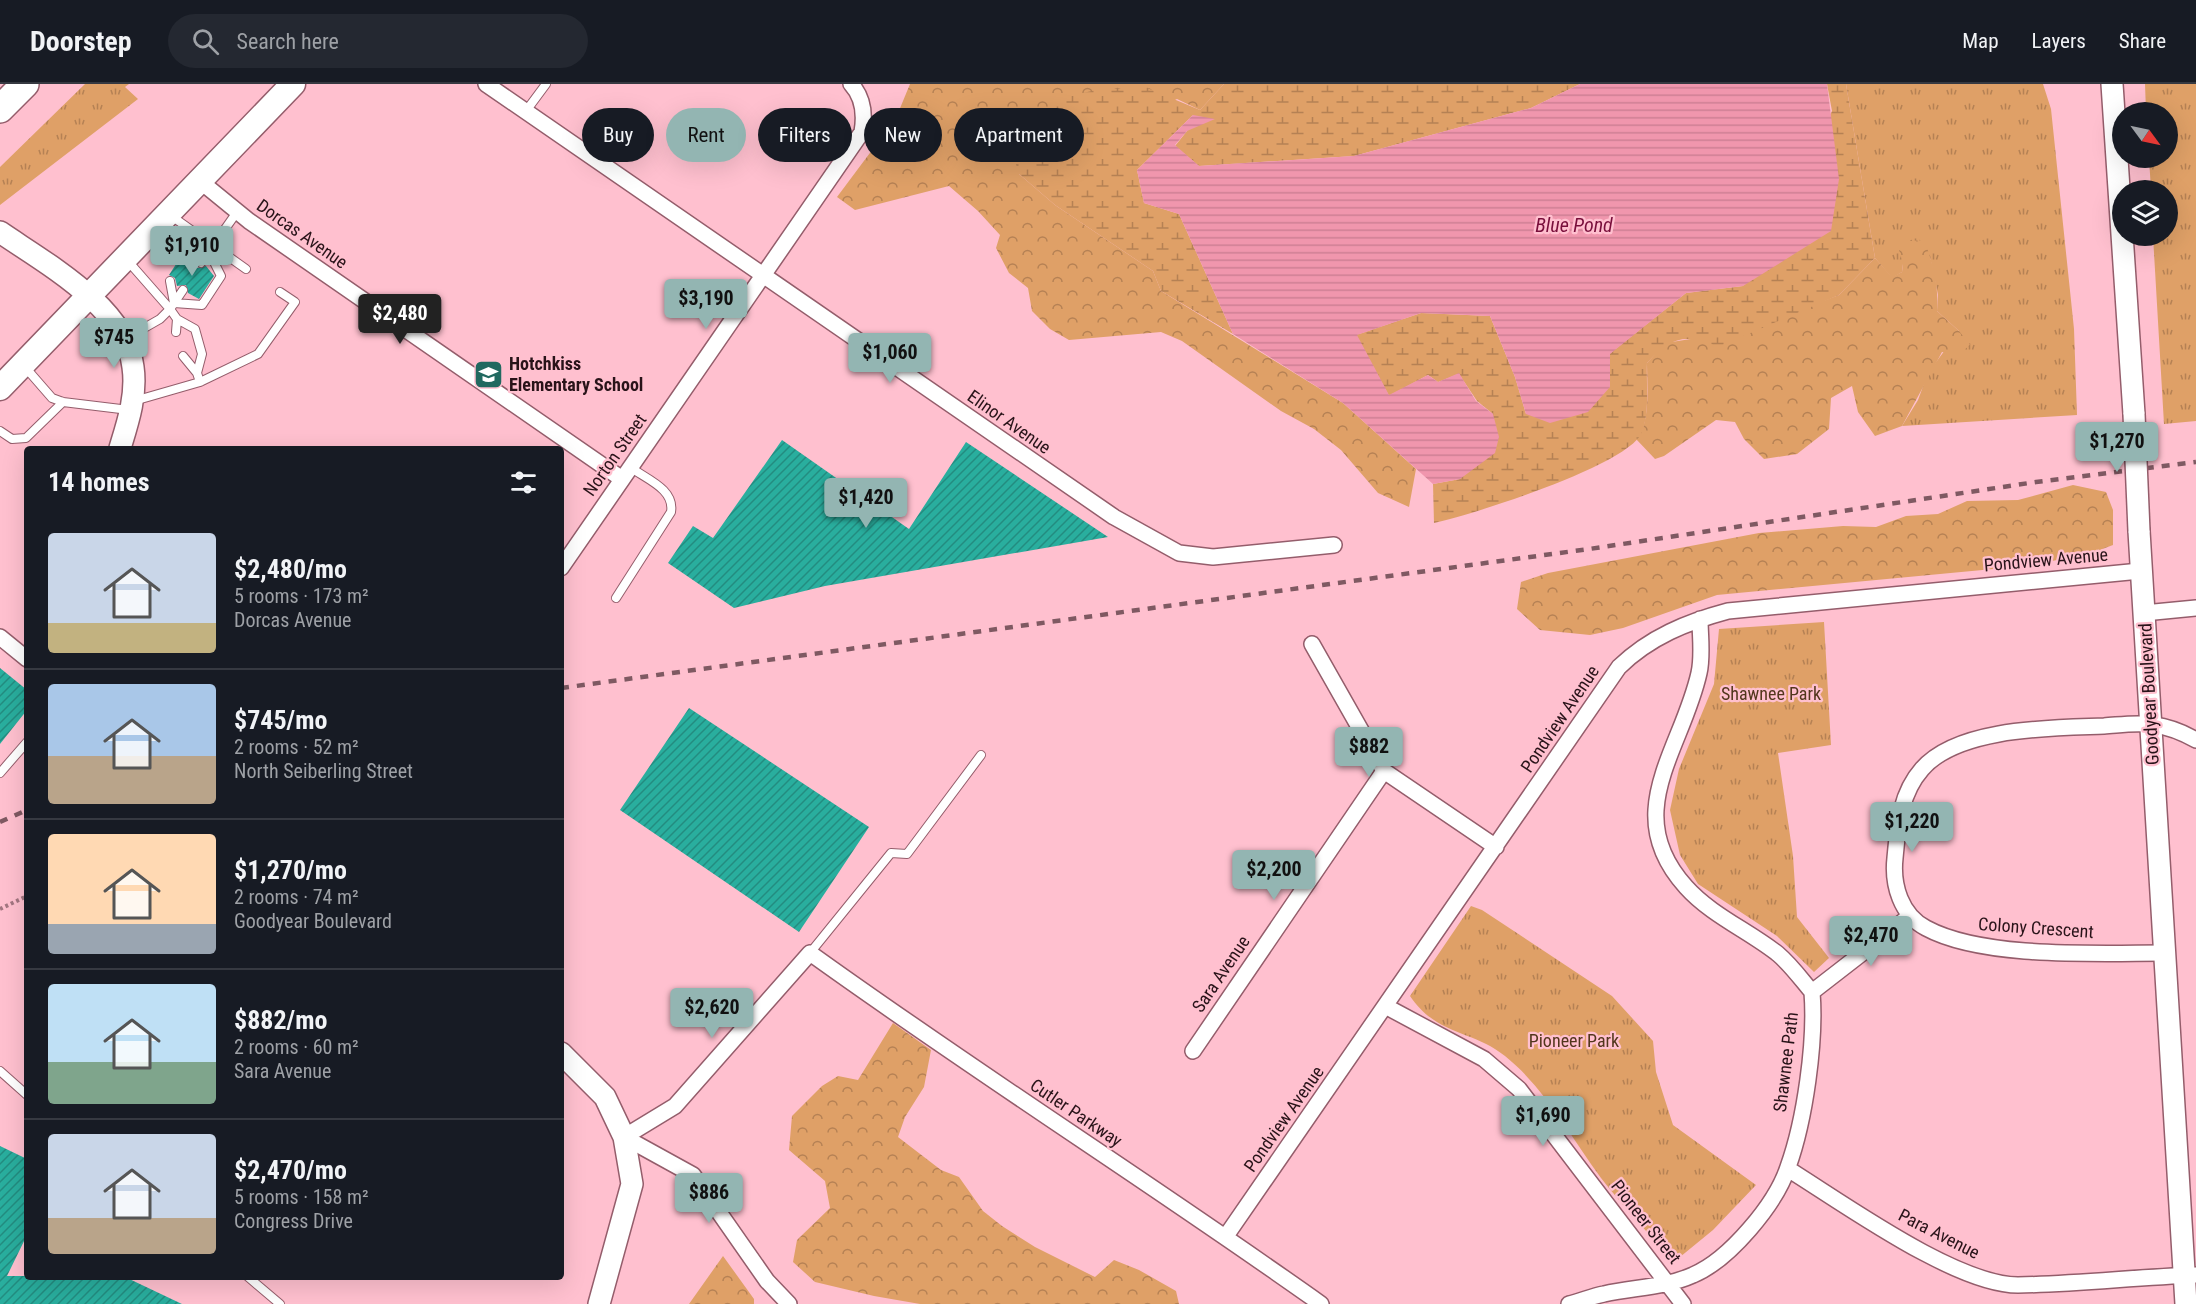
<!DOCTYPE html>
<meta charset="utf-8">
<style>
body{margin:0;font-family:"Roboto Condensed",sans-serif;background:#242831;color:#f1f3f6;height:100vh;display:flex;flex-direction:column;font-size:22px;white-space:nowrap}
*{box-sizing:border-box;margin:0}
p{font-size:20px;color:#9ea1a6}
.icon{flex:none;width:33px;height:33px;fill:none;stroke:currentColor;stroke-width:2;stroke-linecap:round;stroke-linejoin:round}
.map{position:relative;flex:1;overflow:hidden}
.drawer{position:absolute;left:24px;top:362px;width:540px;height:834px;display:flex;flex-direction:column;background:#171b24;border-radius:6px;box-shadow:0 6px 24px #0002}
.drawer>*{flex:none}
.guide{position:absolute;left:582px;top:24px;width:570px;height:54px;display:flex;gap:12px}
.needle{width:39px;rotate:123deg}
.controls{position:absolute;left:2112px;top:18px;display:grid;gap:12px}
.controls a{display:grid;place-items:center;width:66px;height:66px;border-radius:50%;background:#171b24;box-shadow:0 6px 24px #0002;font-size:30px}
.price{position:absolute;translate:-50% -51px;padding:0 14px;border-radius:6px;background:#93b5b2;color:#111;font-size:20px;line-height:39px;filter:drop-shadow(0 2px 3px #0008)}
.price::after{content:'';position:absolute;left:50%;top:36px;width:18px;height:14px;margin-left:-9px;background:inherit;clip-path:polygon(0 0,100% 0,50% 100%)}
.price.active{background:#222;color:#fff}
ul{padding:0;list-style:none}
li{display:flex;align-items:center;gap:18px;height:150px;padding:0 24px}
li+li{border-top:2px solid #363941}
li span{display:grid;place-items:center;flex:none;width:168px;height:120px;border-radius:6px;color:#555}
li>.icon{margin-inline-start:auto}
span .icon{width:72px;height:72px;fill:#fffc;stroke-width:1}
li b{font-size:26px}
h2{display:flex;justify-content:space-between;align-items:center;height:72px;padding:0 24px;font-size:26px}
.tag{padding:0 21px;border-radius:27px;background:#171b24;box-shadow:0 6px 24px #0002;font-size:21px;line-height:54px}
.tag.active{background:#93b5b2;color:#111}
header{display:flex;align-items:center;gap:36px;box-sizing:border-box;height:84px;padding:0 30px;background:#171b24;border-bottom:2px solid #363941}
header strong{font-size:28px}
nav{display:flex;gap:33px;margin-inline-start:auto;font-size:21px}
.search{width:420px;height:54px;background:#242831;display:flex;align-items:center;gap:15px;box-sizing:border-box;padding:0 21px;border-radius:33px;color:#9ea1a6;font-size:22px}
.map>svg:first-child{display:block}
.grass{fill:url(#grass-tufts)}
.forest{fill:url(#forest-crowns)}
.wetland{fill:url(#wetland-marsh)}
.water{fill:url(#water-rules)}
.building{fill:url(#building-hatch)}
.lines{fill:none;stroke-linecap:round;stroke-linejoin:round}
.lane-casing{stroke:#945d6b;stroke-width:10}
.street-casing{stroke:#945d6b;stroke-width:18}
.secondary-casing{stroke:#945d6b;stroke-width:24}
.primary-casing{stroke:#945d6b;stroke-width:27}
.highway-casing{stroke:#945d6b;stroke-width:30}
.path{stroke:#a37681;stroke-width:4;stroke-dasharray:3 3;stroke-linecap:butt}
.lane{stroke:#fff;stroke-width:8}
.street{stroke:#fff;stroke-width:15}
.secondary{stroke:#fff;stroke-width:21}
.primary{stroke:#fff;stroke-width:24}
.highway{stroke:#fff;stroke-width:27}
.rail{stroke:#7f5962;stroke-width:4.5;stroke-dasharray:8 8;stroke-linecap:butt}
.secondary-bridge-casing{stroke:#945d6b;stroke-width:24;stroke-linecap:butt}
.secondary-bridge{stroke:#fff;stroke-width:21}
.labels{text-anchor:middle;stroke-width:4.5;stroke-linejoin:round;paint-order:stroke}
.street-label{font-size:18px;fill:#291319;stroke:#ffc0cf}
.poi-label{font-size:18px;font-weight:bold;fill:#291319;stroke:#ffc0cf;text-anchor:start}
.park-label{font-size:18px;fill:#52361c;stroke:#ffc0cf}
.water-label{font-size:20px;font-style:italic;fill:#790e3b;stroke:#ffc0cf}
</style>
<header>
<strong>Doorstep</strong>
<div class="search"><svg class="icon" aria-label="search" viewBox="0 0 24 24"><circle cx="10" cy="10" r="6"/><path d="M15 15l6 6"/></svg>Search here</div>
<nav><a>Map</a><a>Layers</a><a>Share</a></nav>
</header>
<div class="map">
<svg width="2196" height="1220" viewBox="0 0 2196 1220">
<defs>
<pattern id="grass-tufts" width="24" height="20" patternUnits="userSpaceOnUse" patternTransform="scale(1.5)"><rect width="24" height="20" fill="#dfa067"/><path d="M3 7l-1-3M5 7V3M7 7l1-3M15 17l-1-3M17 17v-4M19 17l1-3" fill="none" stroke="#b58154"/></pattern>
<pattern id="forest-crowns" width="20" height="18" patternUnits="userSpaceOnUse" patternTransform="scale(1.5)"><rect width="20" height="18" fill="#dfa067"/><path d="M2 6a3 3 0 1 1 6 0M12 15a3 3 0 1 1 6 0" fill="none" stroke="#b58154"/></pattern>
<pattern id="wetland-marsh" width="20" height="14" patternUnits="userSpaceOnUse" patternTransform="scale(1.5)"><rect width="20" height="14" fill="#dfa067"/><path d="M1 5h8M5 5V1M11 12h8M15 12V8" fill="none" stroke="#b58154"/></pattern>
<pattern id="water-rules" width="6" height="5" patternUnits="userSpaceOnUse" patternTransform="scale(1.5)"><rect width="6" height="5" fill="#f096ad"/><path d="M0 2.5h6" fill="none" stroke="#ce8094"/></pattern>
<pattern id="building-hatch" width="6" height="6" patternUnits="userSpaceOnUse" patternTransform="scale(1.5)"><rect width="6" height="6" fill="#29ae9e"/><path d="M-1 1l2-2M0 6l6-6M5 7l2-2" fill="none" stroke="#238c80"/></pattern>
</defs>
<rect width="100%" height="100%" fill="#ffc0cf"/>
<path class="grass" d="M85 0H129L125 3 138 15 0 121V83Z
M1846 0H2043L2051 25 2074 245 2077 331 1902 342 1918 316 1928 289 1959 247 1937 227 1938 211 1930 173 1903 180 1902 188 1892 194 1875 174Z
M2145 0H2196V337L2164 340 2153 152H2168V106H2151L2149 74H2168V28H2146Z
M1824 538 1831 661 1778 669 1793 772 1797 833 1829 874 1814 888 1777 852 1698 800 1680 771 1670 726 1679 685 1714 600 1719 545Z
M1471 822 1482 826 1612 912 1653 957 1656 988 1673 1041 1756 1101 1713 1146 1680 1173 1666 1170C1645 1145 1621 1120 1601 1094 1570 1052 1546 1005 1505 972 1473 946 1437 952 1410 912Z"/>
<path class="forest" d="M910 0H1224L1200 26 1177 15 1019 90 1055 121 1153 187 1161 207 1343 319 1416 385 1409 423 1378 409 1341 366 1314 345 1281 327 1182 257 1161 248 1069 256 1050 245 1032 227 1028 204 1009 189 996 164 1000 151 978 127 949 102 855 126 837 113 896 34Z
M1924 156C1933 179 1939 202 1937 227L1959 247 1970 261 1958 271 1942 268 1902 342 1875 352 1858 328 1852 302 1831 314 1829 345 1797 370 1764 375 1744 355 1735 338 1716 336 1664 372 1655 375 1636 355C1651 342 1647 298 1647 279L1665 259 1697 254 1797 227 1839 211 1875 174 1892 193 1902 188 1903 180 1899 166 1910 157Z
M2073 401 2106 408 2113 426V461L2089 470 2025 482 1717 511 1623 544 1590 551 1540 546 1517 525 1521 498 1548 489 1759 449 1843 442 1876 443 1906 432 1938 430 1967 417 2018 416Z
M893 939 931 966 924 1003 905 1033 898 1053 941 1086 959 1093 983 1127 1002 1142 1035 1163 1095 1193 1114 1176 1139 1186 1176 1207 1179 1220H920L874 1212 815 1198 793 1178 797 1156 830 1124 825 1097 789 1066 792 1032 822 1002 838 992 858 996Z
M723 1172 754 1215V1220H689Z"/>
<path class="wetland" d="M1224 0H1580L1531 24 1354 72 1199 82 1175 62 1187 47 1193 31 1137 86 1144 119 1179 130 1233 250 1161 207 1153 187 1055 121 1019 90 1013 71 1035 34 1064 13 1101 5 1147 4 1200 26Z
M1827 0H1846L1875 174 1839 211 1718 263C1685 249 1671 253 1647 279 1646 301 1650 327 1642 348 1630 381 1471 431 1434 439L1433 400 1460 395 1493 330 1477 317 1459 290 1438 298 1428 291 1389 312 1356 251 1421 229 1490 232 1515 293 1526 330 1610 303 1609 270 1686 209 1743 202 1832 27Z"/>
<path class="water" d="M1580 0H1827L1839 95 1831 147 1743 202 1686 209 1610 270V303L1588 328 1550 339 1526 330 1515 293 1490 232 1421 229 1357 251 1389 311 1428 291 1438 298 1459 289 1476 317 1493 330 1499 353 1495 369 1460 395 1433 400 1343 319 1233 250 1179 130 1144 119 1137 86 1193 31 1215 35 1187 47 1175 61 1199 82 1354 72 1531 24Z"/>
<path class="building" d="M182 171 186 176 195 175 197 184 206 182 214 192 199 215 188 209 186 201 177 202 175 194 169 191Z
M782 356 909 445 966 358 1108 453 825 502 734 524 668 479 693 442 713 454Z
M0 584 27 606V626L0 660Z
M689 624 869 743 799 848 620 726Z
M0 1062 27 1075V1151L7 1192H123L182 1220H0Z"/>
<g class="lines">
<defs>
<path id="lane" d="M526 27 546 0
M170 131 246 185
M127 176 170 225 183 206
M201 179 237 128
M170 197 174 219 202 221 221 192 209 168 188 170
M176 248 177 235
M125 255 160 235 170 225 177 235 195 245 202 270 197 289 200 298
M183 272 197 289
M25 283 52 314 63 318 129 326
M134 317 200 298 258 270 295 218 280 208
M0 347 12 355 26 354 63 318
M616 514 671 428C675 405 646 395 630 383
M0 689 27 658
M810 869 891 769 907 770 981 671
M0 987 27 1011
M247 1192 280 1220"/>
<path id="street" d="M486 0 1114 433 1179 469 1213 473 1334 461
M200 97 249 137 622 395
M561 484 862 48C865 31 864 14 851 0
M2144 529 2196 524
M0 553 27 575
M1312 560 1384 687 1496 763
M2164 869C2099 869 1983 875 1926 844 1901 831 1892 801 1895 774 1898 742 1900 710 1922 685 1958 643 2053 644 2104 642 2120 641 2138 638 2154 641 2170 643 2182 648 2196 656
M1812 908 1910 832
M1387 923 1484 975 1519 1005 1683 1220
M1193 967 1384 687
M624 1053 675 1022 810 869C978 990 1152 1100 1321 1220
M624 1053 693 1091 767 1197 789 1220
M1788 1085C1843 1119 1956 1201 2018 1201 2078 1200 2137 1193 2196 1191
M1226 1152 1619 583C1650 553 1687 538 1728 527L2140 487
M1569 1220C1581 1217 1593 1212 1604 1210 1634 1203 1664 1204 1693 1191 1729 1176 1776 1120 1788 1083 1805 1036 1816 957 1812 908 1801 895 1791 881 1778 870 1749 847 1711 831 1686 803 1619 729 1682 666 1699 589 1703 572 1700 552 1700 535"/>
<path id="secondary" d="M2112 0 2134 330
M0 148C45 179 126 223 133 283 137 311 128 338 120 364
M2139 447 2186 1220
M561 969 605 1013 624 1053 632 1100 599 1220"/>
<path id="primary" d="M0 304 293 0"/>
<path id="highway" d="M0 25 25 0"/>
</defs>
<use href="#lane" class="lane-casing"/>
<use href="#street" class="street-casing"/>
<use href="#secondary" class="secondary-casing"/>
<use href="#primary" class="primary-casing"/>
<use href="#highway" class="highway-casing"/>
<path class="path" d="M0 825 27 812"/>
<use href="#lane" class="lane"/>
<use href="#street" class="street"/>
<use href="#secondary" class="secondary"/>
<use href="#primary" class="primary"/>
<use href="#highway" class="highway"/>
<path class="rail" d="M561 604 1589 465 2036 398 2196 378
M0 738 27 726"/>
<defs>
<path id="secondary-bridge" d="M2134 330 2139 447"/>
</defs>
<use href="#secondary-bridge" class="secondary-bridge-casing"/>
<use href="#secondary-bridge" class="secondary-bridge"/>
</g>
<defs>
<symbol id="school-square" viewBox="-11 -11 22 22"><rect x="-9" y="-9" width="18" height="18" rx="4" fill="#216960" stroke="#ffc0cf"/><path d="M0-5L7-2L0 1L-7-2ZM-4 1L0 2.5L4 1V4Q0 6-4 4Z" fill="#fff"/></symbol>
</defs>
<g fill-rule="evenodd">
<use href="#school-square" x="472" y="274" width="33" height="33"/>
</g>
<g class="labels">
<g class="street-label">
<text transform="translate(302 150) rotate(35)" y="6">Dorcas Avenue</text>
<text transform="translate(1009 338) rotate(35)" y="6">Elinor Avenue</text>
<text transform="translate(615 371) rotate(-55)" y="6">Norton Street</text>
<text transform="translate(2046 476) rotate(-5)" y="6">Pondview Avenue</text>
<text transform="translate(2149 610) rotate(-93)" y="6">Goodyear Boulevard</text>
<text transform="translate(1560 635) rotate(-56)" y="6">Pondview Avenue</text>
<text transform="translate(2036 844) rotate(4)" y="6">Colony Crescent</text>
<text transform="translate(1221 890) rotate(-56)" y="6">Sara Avenue</text>
<text transform="translate(1786 978) rotate(-83)" y="6">Shawnee Path</text>
<text transform="translate(1076 1029) rotate(34)" y="6">Cutler Parkway</text>
<text transform="translate(1284 1035) rotate(-55)" y="6">Pondview Avenue</text>
<text transform="translate(1646 1138) rotate(52)" y="6">Pioneer Street</text>
<text transform="translate(1939 1150) rotate(27)" y="6">Para Avenue</text>
</g>
<g class="poi-label">
<text x="509" y="286">Hotchkiss<tspan x="509" dy="21">Elementary School</tspan></text>
</g>
<g class="park-label">
<text x="1771" y="616">Shawnee Park</text>
<text x="1574" y="963">Pioneer Park</text>
</g>
<g class="water-label">
<text x="1574" y="148">Blue Pond</text>
</g>
</g>
</svg>
<div class="controls">
<a><svg class="needle" viewBox="-14 -14 28 28"><path d="M0-13l5 13h-10z" fill="#e53935"/><path d="M0 13l5-13h-10z" fill="#9ea1a6"/></svg></a>
<a><svg class="icon" aria-label="layers" viewBox="0 0 24 24"><path d="M12 4l9 5-9 5-9-5zM3 14l9 5 9-5"/></svg></a>
</div>
<b class="price" style="left:192px;top:193px">$1,910</b>
<b class="price" style="left:706px;top:246px">$3,190</b>
<b class="price active" style="left:400px;top:261px">$2,480</b>
<b class="price" style="left:114px;top:285px">$745</b>
<b class="price" style="left:890px;top:300px">$1,060</b>
<b class="price" style="left:2117px;top:389px">$1,270</b>
<b class="price" style="left:866px;top:445px">$1,420</b>
<b class="price" style="left:1369px;top:694px">$882</b>
<b class="price" style="left:1912px;top:769px">$1,220</b>
<b class="price" style="left:1274px;top:817px">$2,200</b>
<b class="price" style="left:1871px;top:883px">$2,470</b>
<b class="price" style="left:712px;top:955px">$2,620</b>
<b class="price" style="left:1543px;top:1063px">$1,690</b>
<b class="price" style="left:709px;top:1140px">$886</b>
<div class="guide">
<a class="tag">Buy</a>
<a class="tag active">Rent</a>
<a class="tag">Filters</a>
<a class="tag">New</a>
<a class="tag">Apartment</a>
</div>
<section class="drawer">
<h2>14 homes<svg class="icon" aria-label="filters" viewBox="0 0 24 24"><path d="M4 7h16M4 17h16"/><circle cx="9" cy="7" r="2"/><circle cx="15" cy="17" r="2"/></svg></h2>
<ul>
<li><span style="background:linear-gradient(#c9d6e8 75%,#c2b280 0)"><svg class="icon" aria-label="home" viewBox="0 0 24 24"><path d="M3 11l9-7 9 7M6 9v11h12V9"/></svg></span><div><b>$2,480/mo</b><p>5 rooms · 173 m²</p><p>Dorcas Avenue</p></div></li>
<li><span style="background:linear-gradient(#a9c7e8 60%,#b9a48a 0)"><svg class="icon" aria-label="home" viewBox="0 0 24 24"><path d="M3 11l9-7 9 7M6 9v11h12V9"/></svg></span><div><b>$745/mo</b><p>2 rooms · 52 m²</p><p>North Seiberling Street</p></div></li>
<li><span style="background:linear-gradient(#ffd9b3 75%,#9aa5b1 0)"><svg class="icon" aria-label="home" viewBox="0 0 24 24"><path d="M3 11l9-7 9 7M6 9v11h12V9"/></svg></span><div><b>$1,270/mo</b><p>2 rooms · 74 m²</p><p>Goodyear Boulevard</p></div></li>
<li><span style="background:linear-gradient(#bfe0f5 65%,#7fa58c 0)"><svg class="icon" aria-label="home" viewBox="0 0 24 24"><path d="M3 11l9-7 9 7M6 9v11h12V9"/></svg></span><div><b>$882/mo</b><p>2 rooms · 60 m²</p><p>Sara Avenue</p></div></li>
<li><span style="background:linear-gradient(#c9d6e8 70%,#b9a48a 0)"><svg class="icon" aria-label="home" viewBox="0 0 24 24"><path d="M3 11l9-7 9 7M6 9v11h12V9"/></svg></span><div><b>$2,470/mo</b><p>5 rooms · 158 m²</p><p>Congress Drive</p></div></li>
</ul>
</section>
</div>
